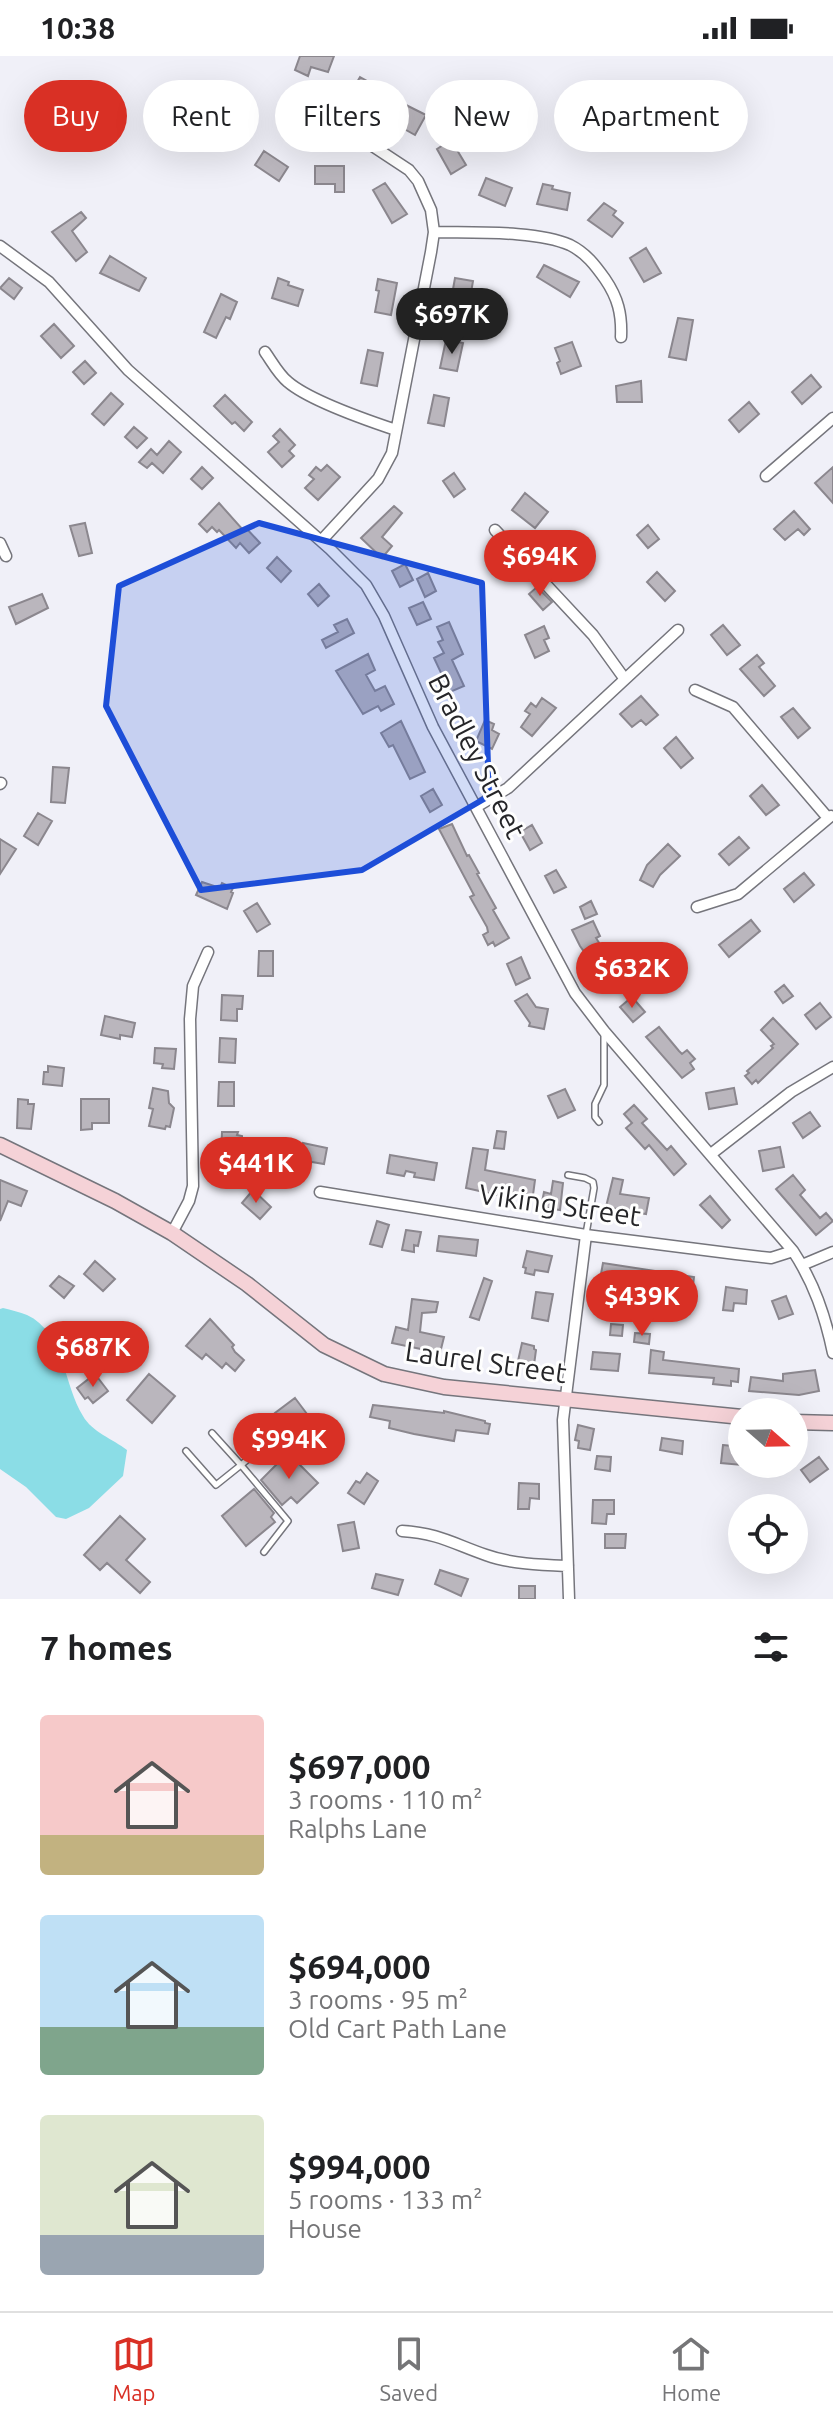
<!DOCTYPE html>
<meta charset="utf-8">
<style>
body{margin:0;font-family:Ubuntu,sans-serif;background:#f6f6f6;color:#202124;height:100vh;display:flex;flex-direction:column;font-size:30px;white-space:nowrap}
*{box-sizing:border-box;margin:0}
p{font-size:26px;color:#757577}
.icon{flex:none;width:44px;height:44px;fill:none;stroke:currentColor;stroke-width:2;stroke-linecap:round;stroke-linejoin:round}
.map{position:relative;height:1543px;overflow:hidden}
.side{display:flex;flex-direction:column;background:#fff;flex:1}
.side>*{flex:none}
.hud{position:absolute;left:24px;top:24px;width:786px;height:72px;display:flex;gap:16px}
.needle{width:52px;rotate:110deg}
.controls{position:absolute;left:728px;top:1342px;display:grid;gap:16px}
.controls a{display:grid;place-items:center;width:80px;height:80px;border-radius:50%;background:#fff;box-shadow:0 8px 32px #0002;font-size:40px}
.price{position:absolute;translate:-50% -68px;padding:0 18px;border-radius:28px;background:#d93025;color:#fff;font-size:26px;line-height:52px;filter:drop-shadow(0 2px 4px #0008)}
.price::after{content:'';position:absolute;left:50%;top:48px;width:24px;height:18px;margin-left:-12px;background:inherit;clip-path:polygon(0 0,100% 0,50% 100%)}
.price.on{background:#222;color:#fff}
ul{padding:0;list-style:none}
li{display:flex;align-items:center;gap:24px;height:200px;padding:0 40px}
li span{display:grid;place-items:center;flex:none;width:224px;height:160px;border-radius:8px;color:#555}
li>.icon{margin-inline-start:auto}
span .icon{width:96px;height:96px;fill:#fffc;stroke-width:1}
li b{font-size:34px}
h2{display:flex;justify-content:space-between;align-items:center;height:96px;padding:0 40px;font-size:34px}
.pill{padding:0 28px;border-radius:36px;background:#fff;box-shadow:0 8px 32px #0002;font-size:28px;line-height:72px}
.pill.on{background:#d93025;color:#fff}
.status{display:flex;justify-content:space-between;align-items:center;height:56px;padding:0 40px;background:#fff;direction:ltr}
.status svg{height:22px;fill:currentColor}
.tabs{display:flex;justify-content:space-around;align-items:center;height:112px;border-top:2px solid #e0e0e0;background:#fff;font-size:22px;color:#757577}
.tabs a{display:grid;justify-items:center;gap:4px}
.tabs .on{color:#d93025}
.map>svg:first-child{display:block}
.water{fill:#8bdde6}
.building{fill:#bab6bd;stroke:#8b878e;stroke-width:2}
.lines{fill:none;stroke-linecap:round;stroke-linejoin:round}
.lane-casing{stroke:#75757c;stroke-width:8}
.street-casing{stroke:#75757c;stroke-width:13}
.secondary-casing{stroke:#75757c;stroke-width:17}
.lane{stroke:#fff;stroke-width:5}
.street{stroke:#fff;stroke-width:10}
.secondary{stroke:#f5d2d7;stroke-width:14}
.marked{fill:#1d4ed8;fill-opacity:0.2;stroke:#1d4ed8;stroke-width:6;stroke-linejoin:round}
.labels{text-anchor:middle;stroke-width:6;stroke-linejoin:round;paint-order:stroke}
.street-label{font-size:28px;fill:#252528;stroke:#fefefe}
</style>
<div class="status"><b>10:38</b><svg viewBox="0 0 49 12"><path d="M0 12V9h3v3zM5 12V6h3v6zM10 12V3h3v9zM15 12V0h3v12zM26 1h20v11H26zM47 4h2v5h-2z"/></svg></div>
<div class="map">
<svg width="833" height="1543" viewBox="0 0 833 1543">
<rect width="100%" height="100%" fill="#f0f0f8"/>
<path class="water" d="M3 1252C11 1254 20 1256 27 1259 64 1276 64 1330 83 1360 92 1376 113 1383 127 1394L123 1420 89 1452 66 1463 56 1461 26 1431 0 1413V1253Z"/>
<path class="building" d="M300 0H334L328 16 311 11 308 20 295 14Z
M360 21 383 34 372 54 349 40Z
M402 47 426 59 415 79 392 66Z
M451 84 466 109 451 118 437 93Z
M264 95 288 111 279 125 255 109Z
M315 110H344V136H335V128H315Z
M486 122 512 132 505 150 479 139Z
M385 127 407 158 392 167 373 134Z
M543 128 553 130 552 133 570 137 567 154 537 148Z
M604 147 616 155 613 159 623 167 612 181 588 164Z
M81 156 86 162 72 175 87 196 76 205 52 176Z
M646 192 661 217 644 226 630 202Z
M110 200 146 222 139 235 100 217Z
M544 209 579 226 570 241 537 221Z
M9 222 22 232 14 243 0 232Z
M278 222 289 226 288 229 303 234 298 250 272 242Z
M455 222 473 225 468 254 450 250Z
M378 223 397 227 391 259 375 256 379 235 376 234Z
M221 238 237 246 230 263 226 261 216 282 204 276Z
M678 262 693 264 686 304 669 301Z
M54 268 74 290 61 302 41 280Z
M446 284 463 287 457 315 440 312Z
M572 286 581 310 561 318 557 307 560 305 555 292Z
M368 294 383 297 377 330 361 327Z
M85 305 96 317 84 328 73 316Z
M811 319 821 331 802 348 792 336Z
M641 325 642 346H617L616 330Z
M111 337 123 348 104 369 92 358Z
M225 339 252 366 244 375 235 366 232 368 214 350Z
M434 339 449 342 444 370 428 367Z
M749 346 759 358 739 376 729 364Z
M134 371 147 382 137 392 125 381Z
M280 373 295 389 289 395 294 400 282 411 268 396 279 386 273 380Z
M169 385 181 396 163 417 152 407 147 412 139 406 151 393 157 399Z
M327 409 340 421 318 444 305 432 314 423 309 419 316 411 321 415Z
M202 411 213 422 202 433 191 423Z
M833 411V447L815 427Z
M454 417 465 433 454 441 443 425Z
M525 437 548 456 535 472 512 454Z
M219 447 243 474 246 472 260 487 249 497 240 487 236 492 219 474 217 476 212 471 207 476 199 468Z
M394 450 402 457 382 481 392 490 382 502 361 482Z
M794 455 810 473 804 479 798 473 785 484 774 473Z
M85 467 92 497 79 500 70 470Z
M648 469 659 483 648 492 637 479Z
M277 501 291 515 281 526 267 512Z
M405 508 413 524 400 531 392 515Z
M657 516 675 535 665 545 647 526Z
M428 517 436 535 425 541 417 523Z
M319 528 329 540 318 550 308 538Z
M537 531 552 546 543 554 529 538Z
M42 538 48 552 16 568 9 551Z
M423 546 431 563 417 569 409 552Z
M347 563 354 577 326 592 322 584 338 576 334 569Z
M449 566 463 598 452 604 464 630 450 636 434 602 444 597 438 586 443 584 437 571Z
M723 569 740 589 727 599 711 579Z
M544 570 549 582 544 584 549 595 535 602 525 579Z
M368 598 375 614 366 619 375 635 385 630 394 648 381 655 378 650 363 658 336 615Z
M757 599 764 607 759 611 775 630 764 640 740 613Z
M641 640 658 659 646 669 641 664 632 671 620 658Z
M542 642 556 652 532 680 521 671 530 658 525 655 531 647 536 651Z
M793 652 810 672 798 682 781 661Z
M485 664 494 668 492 674 499 678 492 693 476 685Z
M401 665 425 716 410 723 393 689 389 691 381 677Z
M676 681 693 702 681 712 664 692Z
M53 711 69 712 65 747 51 746Z
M762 729 779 749 766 759 750 740Z
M433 733 442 749 430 756 421 740Z
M38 757 52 765 38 789 24 780Z
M452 768 467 800 469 799 479 817 477 818 496 852 493 854 509 882 495 890 493 886 488 889 483 879 488 876 487 871 470 841 474 839 439 773Z
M532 769 542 787 530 794 520 776Z
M739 781 749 792 729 809 719 798Z
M0 783 16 793 0 818Z
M668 788 680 800 660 819 653 831 640 824 647 809Z
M556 814 566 831 554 837 545 820Z
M804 817 814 829 794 846 784 833Z
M202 826 220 832 222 827 233 832 231 836 233 837 227 853 196 839Z
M591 845 597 858 585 863 580 851Z
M257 847 270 868 257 876 244 855Z
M751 864 760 875 729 901 719 889Z
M593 865 600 880 596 882 617 915 605 925 580 890 572 874Z
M259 895H273V920H258Z
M521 901 530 922 516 929 507 908Z
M784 929 793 940 783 947 775 936Z
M527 938 536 951 548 953 544 973 529 970 530 967 515 945Z
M222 939 243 940 242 953H237V965L221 964Z
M632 941 645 956 633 966 620 951Z
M820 947 831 961 816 973 805 959Z
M105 960 135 967 132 981 120 979V983L101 979Z
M773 962 798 988 758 1027 756 1024 752 1028 745 1020 749 1017 747 1015 773 992 771 990 774 988 761 974Z
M659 971 679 995 682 998 687 994 695 1003 690 1007 694 1013 682 1022 646 981Z
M220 982 236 983 235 1007 219 1006Z
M155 992 176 993 174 1013 162 1012 163 1008 154 1007Z
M48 1010 64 1012 62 1030 43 1028 44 1016H48Z
M219 1026H234V1050H218Z
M153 1032 168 1035 169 1047 174 1052 170 1071 166 1070 165 1073 149 1070 153 1053 149 1052Z
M734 1032 737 1048 709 1053 706 1037Z
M565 1033 575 1054 558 1062 548 1040Z
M18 1043 28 1044V1048H34L31 1073 17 1072Z
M81 1043H109V1067H92V1073L81 1074Z
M634 1049 647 1063 642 1067 667 1094 671 1090 686 1108 674 1119 649 1089 645 1093 626 1072 632 1067 624 1058Z
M810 1056 820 1070 803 1082 793 1067Z
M497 1075 506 1076 504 1093 494 1092Z
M222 1076H238L237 1079 242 1080V1102H221Z
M303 1087 327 1092 324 1108 300 1104Z
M780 1091 784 1111 763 1115 759 1095Z
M473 1092 488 1094 485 1114 535 1124 533 1139 507 1136 506 1141 466 1132Z
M390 1099 437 1107 434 1124 414 1121 415 1117 406 1115 404 1120 387 1117Z
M793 1119 805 1134 800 1139 820 1162 826 1157 833 1165 816 1179 776 1133Z
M613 1122 623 1124 620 1138 649 1142 646 1158 606 1151Z
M0 1124 27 1135 21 1150 8 1145 0 1165Z
M553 1125 563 1127 560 1154 541 1151 544 1136 551 1138Z
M253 1134 271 1151 260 1163 242 1147Z
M710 1140 730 1164 722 1172 700 1149Z
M377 1165 389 1169 382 1191 370 1188Z
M406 1174 421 1176 418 1190 414 1189V1196L402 1194Z
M439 1180 478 1184 476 1200 437 1195Z
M527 1195 552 1200 548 1216 535 1214 534 1219 525 1217 526 1212 523 1211Z
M95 1205 115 1223 103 1235 84 1218Z
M603 1207 694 1221 691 1246 651 1240 653 1230 617 1223 616 1232 599 1229Z
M59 1220 74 1230 64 1242 50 1230Z
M484 1222 492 1225 479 1264 470 1261Z
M726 1231 747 1234 746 1248 734 1247 733 1255 723 1254Z
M536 1236 553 1238 548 1265 532 1262Z
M786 1240 793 1258 779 1263 772 1245Z
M412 1243 438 1246 436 1256 422 1257 420 1276 444 1281 440 1297 392 1287 396 1271 408 1274Z
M210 1263 234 1289 232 1291 235 1296 244 1304 235 1315 226 1307 222 1312 206 1298 202 1303 186 1290Z
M611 1268 623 1269 622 1280 610 1279Z
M635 1277 650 1278 649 1288 634 1286Z
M522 1287 534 1290V1293L536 1294 534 1309 518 1305Z
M651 1294 664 1296 663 1304 739 1313 738 1326 731 1325V1330L713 1328 714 1322 649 1317Z
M593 1296 620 1298 618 1315 591 1313Z
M815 1314 819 1335 799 1339 749 1335 751 1321 783 1325V1318Z
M95 1318 108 1335 93 1347 88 1341 85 1343 77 1332Z
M149 1318 175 1340 152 1367 127 1344Z
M295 1342 307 1358 287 1373 275 1357Z
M373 1349 444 1357V1355L485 1365V1367L490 1368 488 1378 456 1374 454 1385 414 1378 389 1372 390 1365 370 1361Z
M578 1369 594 1373 590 1394 578 1392 579 1385 575 1384Z
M662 1382 683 1385 682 1398 660 1394Z
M723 1389 742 1391V1409L721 1407Z
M288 1397 318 1427 297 1447 291 1441 282 1449 261 1424Z
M597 1400 611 1401 610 1415 595 1413Z
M819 1401 828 1413 810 1426 801 1414Z
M367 1417 378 1425 364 1448 348 1437 356 1425 360 1427Z
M519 1427 539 1428V1443L530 1442 529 1453H518Z
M254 1433 274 1457 271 1461 275 1466 246 1490 222 1460Z
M593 1444H614V1458H607L606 1468 592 1467Z
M120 1460 145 1483 126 1504 150 1526 140 1537 107 1507 100 1514 84 1499Z
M354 1466 359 1492 343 1495 338 1469Z
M605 1478H626L625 1492H605Z
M440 1514 468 1523 461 1540 435 1528Z
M376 1518 403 1524 398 1539 372 1532Z
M519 1530H535V1543H519Z"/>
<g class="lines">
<defs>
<path id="lane" d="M599 1066 595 1061V1048L604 1029V976
M568 1119 585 1122 593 1126 594 1132 586 1178
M212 1377 241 1409 271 1384
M186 1395 216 1429 241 1409 288 1465 264 1496"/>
<path id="street" d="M301 67 337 71 362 83 409 114 418 125 431 154 434 176 431 196 392 397 378 423 321 485
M434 176C471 177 537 174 570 189 586 197 595 209 605 223 618 242 622 258 621 281
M0 190 49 226 128 314 330 493 366 529 384 560 433 671 575 937 604 975 793 1195C814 1227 825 1259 833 1297
M265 296C272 306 279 319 288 326 309 344 369 365 396 374
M766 420 833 362
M495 474 593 579 624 622
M0 487 6 500
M695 634 733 651 828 762
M0 728 1 727
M476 751 508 732 678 574
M697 851 738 838 831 760
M711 1098 791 1036 833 1011
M320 1136 586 1179 736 1198 771 1202 793 1195
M172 1177 189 1145 193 1130 190 963 193 930 208 896
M802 1209 833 1196
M402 1475C438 1477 454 1488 486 1499 511 1508 542 1509 568 1510
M569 1543 563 1364 586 1179"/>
<path id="secondary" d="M0 1089 115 1145 172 1177 247 1228 324 1289 384 1318 444 1331 742 1361
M794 1366 833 1367"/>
</defs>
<use href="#lane" class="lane-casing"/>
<use href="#street" class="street-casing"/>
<use href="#secondary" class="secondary-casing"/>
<use href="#lane" class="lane"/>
<use href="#street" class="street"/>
<use href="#secondary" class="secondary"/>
</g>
<path class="marked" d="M259 467 482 527 489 740 362 814 201 834 106 650 119 530Z"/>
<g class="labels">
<g class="street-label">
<text transform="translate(477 700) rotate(63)" y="10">Bradley Street</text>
<text transform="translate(560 1149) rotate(8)" y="10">Viking Street</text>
<text transform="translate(486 1306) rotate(8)" y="10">Laurel Street</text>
</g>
</g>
</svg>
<div class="controls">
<a><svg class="needle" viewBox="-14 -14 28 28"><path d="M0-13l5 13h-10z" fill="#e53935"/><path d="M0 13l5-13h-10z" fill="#757577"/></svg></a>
<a><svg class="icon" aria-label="locate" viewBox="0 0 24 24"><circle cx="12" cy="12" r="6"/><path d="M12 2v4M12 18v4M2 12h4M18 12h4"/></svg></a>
</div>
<b class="price on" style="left:452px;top:300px">$697K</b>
<b class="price" style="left:540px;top:542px">$694K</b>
<b class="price" style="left:632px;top:954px">$632K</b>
<b class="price" style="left:256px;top:1149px">$441K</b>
<b class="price" style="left:642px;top:1282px">$439K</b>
<b class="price" style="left:93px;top:1333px">$687K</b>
<b class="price" style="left:289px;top:1425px">$994K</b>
<div class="hud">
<a class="pill on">Buy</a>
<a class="pill">Rent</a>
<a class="pill">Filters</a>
<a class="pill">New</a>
<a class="pill">Apartment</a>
</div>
</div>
<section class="side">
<h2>7 homes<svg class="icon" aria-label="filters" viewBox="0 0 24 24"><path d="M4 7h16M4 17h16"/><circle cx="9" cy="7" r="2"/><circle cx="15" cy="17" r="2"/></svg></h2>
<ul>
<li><span style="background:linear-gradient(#f6c9c9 75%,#c2b280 0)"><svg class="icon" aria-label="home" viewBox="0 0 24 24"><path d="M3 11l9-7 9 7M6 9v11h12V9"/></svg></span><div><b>$697,000</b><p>3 rooms · 110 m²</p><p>Ralphs Lane</p></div></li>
<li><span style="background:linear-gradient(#bfe0f5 70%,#7fa58c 0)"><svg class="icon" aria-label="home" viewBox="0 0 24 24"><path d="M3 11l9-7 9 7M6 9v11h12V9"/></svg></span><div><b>$694,000</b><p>3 rooms · 95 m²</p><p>Old Cart Path Lane</p></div></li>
<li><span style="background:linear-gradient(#dfe7d0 75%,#9aa5b1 0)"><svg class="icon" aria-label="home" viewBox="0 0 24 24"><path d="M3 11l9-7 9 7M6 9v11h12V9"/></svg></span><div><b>$994,000</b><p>5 rooms · 133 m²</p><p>House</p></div></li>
</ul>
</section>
<nav class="tabs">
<a class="on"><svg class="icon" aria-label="map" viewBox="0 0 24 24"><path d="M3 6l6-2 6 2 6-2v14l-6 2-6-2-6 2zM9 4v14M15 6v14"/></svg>Map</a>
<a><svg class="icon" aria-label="saved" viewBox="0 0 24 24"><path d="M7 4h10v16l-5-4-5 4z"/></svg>Saved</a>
<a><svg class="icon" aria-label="home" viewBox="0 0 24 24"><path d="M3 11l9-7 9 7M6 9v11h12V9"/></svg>Home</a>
</nav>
